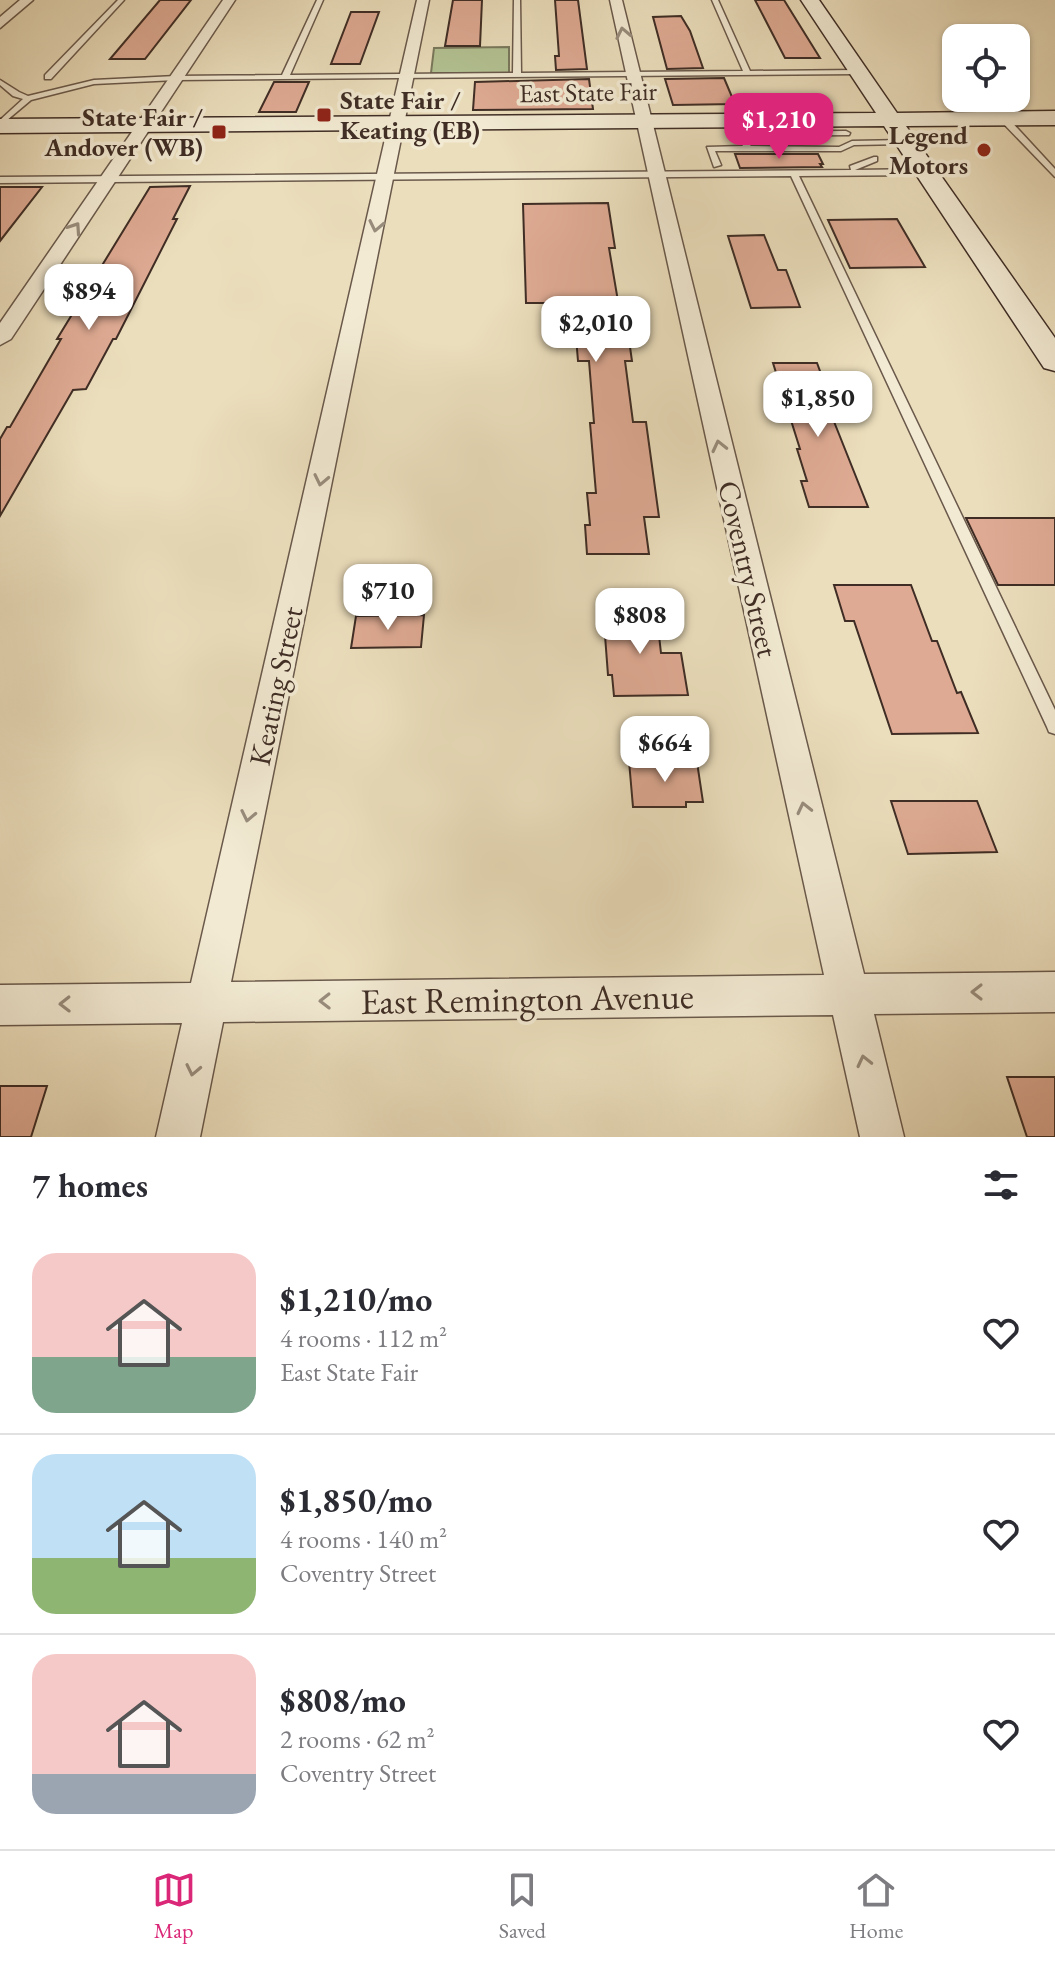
<!DOCTYPE html>
<meta charset="utf-8">
<style>
body{margin:0;font-family:"EB Garamond",serif;background:#f2f2f3;color:#2b2b33;height:100vh;display:flex;flex-direction:column;font-size:30px;white-space:nowrap}
*{box-sizing:border-box;margin:0}
p{font-size:26px;color:#7c7c81}
.icon{flex:none;width:44px;height:44px;fill:none;stroke:currentColor;stroke-width:2;stroke-linecap:round;stroke-linejoin:round}
.map{position:relative;height:1137px;overflow:hidden}
.side{display:flex;flex-direction:column;background:#fff;flex:1}
.side>*{flex:none}
.fabs{position:absolute;left:942px;top:24px;display:grid;gap:16px}
.fabs a{display:grid;place-items:center;width:88px;height:88px;border-radius:16px;background:#fff;box-shadow:0 2px 6px #0004;font-size:40px}
.price{position:absolute;translate:-50% -68px;padding:0 18px;border-radius:16px;background:#fff;color:#222;font-size:26px;line-height:52px;filter:drop-shadow(0 2px 4px #0008)}
.price::after{content:'';position:absolute;left:50%;top:48px;width:24px;height:18px;margin-left:-12px;background:inherit;clip-path:polygon(0 0,100% 0,50% 100%)}
.price.selected{background:#db2777;color:#fff}
ul{padding:0;list-style:none}
li{display:flex;align-items:center;gap:24px;height:200px;padding:0 32px}
li+li{border-top:2px solid #e1e1e2}
li span{display:grid;place-items:center;flex:none;width:224px;height:160px;border-radius:24px;color:#555}
li>.icon{margin-inline-start:auto}
span .icon{width:96px;height:96px;fill:#fffc;stroke-width:1}
li b{font-size:34px}
h2{display:flex;justify-content:space-between;align-items:center;height:96px;padding:0 32px;font-size:34px}
.tabs{display:flex;justify-content:space-around;align-items:center;height:112px;border-top:2px solid #e1e1e2;background:#fff;font-size:22px;color:#7c7c81}
.tabs a{display:grid;justify-items:center;gap:4px}
.tabs .selected{color:#db2777}
.map>svg:first-child{display:block}
.green{fill:#b3c293;stroke:#79785c;stroke-width:2}
.building{fill:#deaa93;stroke:#3f2d25;stroke-width:2}
.lines{fill:none;stroke-linecap:round;stroke-linejoin:round}
.lane-casing{stroke:#6a594b;stroke-width:3}
.street-casing{stroke:#6a594b;stroke-width:3}
.secondary-casing{stroke:#3f2d25;stroke-width:3}
.lane{fill:#f2ead3;fill-rule:evenodd}
.street{fill:#f2ead3;fill-rule:evenodd}
.secondary{fill:#f2ead3;fill-rule:evenodd}
.oneway{stroke:#988c7c}
.poi-dot{fill:#8f2418;stroke:#f2ead3;stroke-width:3}
.labels{text-anchor:middle;stroke-width:7;stroke-linejoin:round;paint-order:stroke}
.far-street-label{font-size:26px;fill:#3f2d25;stroke:#f2ead3}
.far-poi-label{font-size:26px;font-weight:bold;fill:#3f2d25;stroke:#f2ead3;text-anchor:end}
.street-label{font-size:30px;fill:#3f2d25;stroke:#f2ead3}
.near-street-label{font-size:36px;fill:#3f2d25;stroke:#f2ead3}
</style>
<div class="map">
<svg width="1055" height="1137" viewBox="0 0 1055 1137">
<rect width="100%" height="100%" fill="#ebdebc"/>
<filter id="stains"><feTurbulence type="fractalNoise" baseFrequency=".0025" numOctaves="4"/><feColorMatrix values="0 0 0 0 .2 0 0 0 0 .09 0 0 0 0 .02 0 0 0 .5 -.17"/></filter>
<radialGradient id="worn" r=".72"><stop offset=".6" stop-color="#630" stop-opacity="0"/><stop offset="1" stop-color="#630" stop-opacity=".3"/></radialGradient>
<path class="green" d="M509 47V73H431L434 48Z"/>
<path class="building" d="M160 0H191L145 59H110Z
M453 0H482L480 46H445Z
M555 0H578L587 69 556 70 555 56H559Z
M755 0H784L820 58H785Z
M351 12H379L360 64H331Z
M681 16 690 31 703 68 667 69 653 17Z
M724 78 735 104 673 105 665 79Z
M589 79 593 109 473 110 475 82Z
M274 82H309L296 112H259Z
M809 138 812 144 752 143 748 139Z
M735 154H818L823 164H820L822 167 740 168Z
M190 186 173 219H177L116 339H113L86 389 73 390 0 516V439L7 427H10L61 339H57L150 187Z
M0 187H42L0 241Z
M608 203 615 248H609L621 319H626L632 361H625L633 422H646L659 517H644L649 554H587L585 525H590L587 493H596L590 423H594L589 361H578L574 313H570L569 303H526L523 204Z
M897 219 925 267 850 268 828 220Z
M764 235 778 270H786L800 307 751 308 728 236Z
M773 363H817L834 409H829L868 507H809L801 481H807L797 449H800Z
M966 518H1055V585H998Z
M834 585H911L932 641H937L957 693 961 692 978 733 892 734 854 621H845Z
M603 609H656L661 653H681L688 695 614 696 612 675H608Z
M424 615 421 647 351 648 356 616Z
M629 761 697 762 703 802H686V807H633Z
M891 801H977L997 852 908 854Z
M1007 1077H1055V1137H1027Z
M0 1086H47L31 1137H0Z"/>
<g class="lines">
<defs>
<path id="lane" d="M118 0H124L51 79H45V75Z
M317 0H323L290 75 513 73 514 0H520L521 73 743 71 712 0H718L750 71 858 70 862 72 858 74 176 80 94 84 31 100 0 126V120L23 99 13 96 0 85V80L19 92 28 96 94 80 176 76 282 75Z
M1000 116H1006L1055 169V177L1000 120Z
M846 131 850 133 849 135 741 136 737 134 741 132Z
M744 139 751 146 839 147 852 141 905 140 909 142 905 144 854 145 841 151H715L721 165 714 167 707 147 743 146 740 141Z
M874 157H877V161L855 170 926 169 930 172 926 175 799 176 1055 710V734L1049 732 1047 727 791 176 0 183V177L851 170 850 166Z"/>
<path id="street" d="M20 0H33L0 28V17Z
M223 0H235L11 339 0 345V323Z
M417 0H429L231 982 824 975 610 0H622L864 974 1055 972V1012L874 1014 904 1137H860L833 1015 223 1022 200 1137H156L182 1023 0 1025V985L191 983Z"/>
<path id="secondary" d="M801 0H819L897 113 1055 111V125L906 126 1055 338V371L1044 368 884 126 0 133V119L876 113Z"/>
</defs>
<use href="#lane" class="lane-casing"/>
<use href="#street" class="street-casing"/>
<use href="#secondary" class="secondary-casing"/>
<use href="#lane" class="lane"/>
<use href="#street" class="street"/>
<use href="#secondary" class="secondary"/>
</g>
<defs><path id="oneway-chevron" d="M-2-3.5L2.5 0L-2 3.5" fill="none" stroke-width="1.6" stroke-linecap="round" stroke-linejoin="round" transform="scale(2)"/></defs>
<g class="oneway">
<use href="#oneway-chevron" transform="translate(623 33) rotate(-102)"/>
<use href="#oneway-chevron" transform="translate(376 226) rotate(102)"/>
<use href="#oneway-chevron" transform="translate(75 228) rotate(-56)"/>
<use href="#oneway-chevron" transform="translate(719 446) rotate(-103)"/>
<use href="#oneway-chevron" transform="translate(321 480) rotate(102)"/>
<use href="#oneway-chevron" transform="translate(804 808) rotate(-103)"/>
<use href="#oneway-chevron" transform="translate(248 816) rotate(102)"/>
<use href="#oneway-chevron" transform="translate(977 992) rotate(180)"/>
<use href="#oneway-chevron" transform="translate(325 1001) rotate(179)"/>
<use href="#oneway-chevron" transform="translate(65 1004) rotate(179)"/>
<use href="#oneway-chevron" transform="translate(864 1061) rotate(-103)"/>
<use href="#oneway-chevron" transform="translate(193 1070) rotate(102)"/>
</g>
<g class="poi-dot">
<rect x="316" y="107" width="16" height="16" rx="4"/>
<rect x="211" y="124" width="16" height="16" rx="4"/>
<circle cx="984" cy="150" r="8"/>
</g>
<g class="labels">
<g class="far-street-label">
<text transform="translate(588 92) rotate(-1)" y="9">East State Fair</text>
</g>
<g class="far-poi-label">
<text x="340" y="109" text-anchor="start">State Fair /<tspan x="340" dy="30">Keating (EB)</tspan></text>
<text x="203" y="126">State Fair /<tspan x="203" dy="30">Andover (WB)</tspan></text>
<text x="968" y="144">Legend<tspan x="968" dy="30">Motors</tspan></text>
</g>
<g class="street-label">
<text transform="translate(748 569) rotate(77)" y="10">Coventry Street</text>
<text transform="translate(276 686) rotate(-78)" y="10">Keating Street</text>
</g>
<g class="near-street-label">
<text transform="translate(527 998) rotate(-1)" y="13">East Remington Avenue</text>
</g>
</g>
<rect width="100%" height="100%" filter="url(#stains)"/>
<rect width="100%" height="100%" fill="url(#worn)"/>
</svg>
<div class="fabs">
<a><svg class="icon" aria-label="locate" viewBox="0 0 24 24"><circle cx="12" cy="12" r="6"/><path d="M12 2v4M12 18v4M2 12h4M18 12h4"/></svg></a>
</div>
<b class="price selected" style="left:779px;top:161px">$1,210</b>
<b class="price" style="left:89px;top:332px">$894</b>
<b class="price" style="left:596px;top:364px">$2,010</b>
<b class="price" style="left:818px;top:439px">$1,850</b>
<b class="price" style="left:388px;top:632px">$710</b>
<b class="price" style="left:640px;top:656px">$808</b>
<b class="price" style="left:665px;top:784px">$664</b>
</div>
<section class="side">
<h2>7 homes<svg class="icon" aria-label="filters" viewBox="0 0 24 24"><path d="M4 7h16M4 17h16"/><circle cx="9" cy="7" r="2"/><circle cx="15" cy="17" r="2"/></svg></h2>
<ul>
<li><span style="background:linear-gradient(#f6c9c9 65%,#7fa58c 0)"><svg class="icon" aria-label="home" viewBox="0 0 24 24"><path d="M3 11l9-7 9 7M6 9v11h12V9"/></svg></span><div><b>$1,210/mo</b><p>4 rooms · 112 m²</p><p>East State Fair</p></div><svg class="icon" aria-label="heart" viewBox="0 0 24 24"><path d="M12 20l-8-8c-3-5 5-10 8-4 3-6 11-1 8 4z"/></svg></li>
<li><span style="background:linear-gradient(#bfe0f5 65%,#8fb573 0)"><svg class="icon" aria-label="home" viewBox="0 0 24 24"><path d="M3 11l9-7 9 7M6 9v11h12V9"/></svg></span><div><b>$1,850/mo</b><p>4 rooms · 140 m²</p><p>Coventry Street</p></div><svg class="icon" aria-label="heart" viewBox="0 0 24 24"><path d="M12 20l-8-8c-3-5 5-10 8-4 3-6 11-1 8 4z"/></svg></li>
<li><span style="background:linear-gradient(#f6c9c9 75%,#9aa5b1 0)"><svg class="icon" aria-label="home" viewBox="0 0 24 24"><path d="M3 11l9-7 9 7M6 9v11h12V9"/></svg></span><div><b>$808/mo</b><p>2 rooms · 62 m²</p><p>Coventry Street</p></div><svg class="icon" aria-label="heart" viewBox="0 0 24 24"><path d="M12 20l-8-8c-3-5 5-10 8-4 3-6 11-1 8 4z"/></svg></li>
</ul>
</section>
<nav class="tabs">
<a class="selected"><svg class="icon" aria-label="map" viewBox="0 0 24 24"><path d="M3 6l6-2 6 2 6-2v14l-6 2-6-2-6 2zM9 4v14M15 6v14"/></svg>Map</a>
<a><svg class="icon" aria-label="saved" viewBox="0 0 24 24"><path d="M7 4h10v16l-5-4-5 4z"/></svg>Saved</a>
<a><svg class="icon" aria-label="home" viewBox="0 0 24 24"><path d="M3 11l9-7 9 7M6 9v11h12V9"/></svg>Home</a>
</nav>
